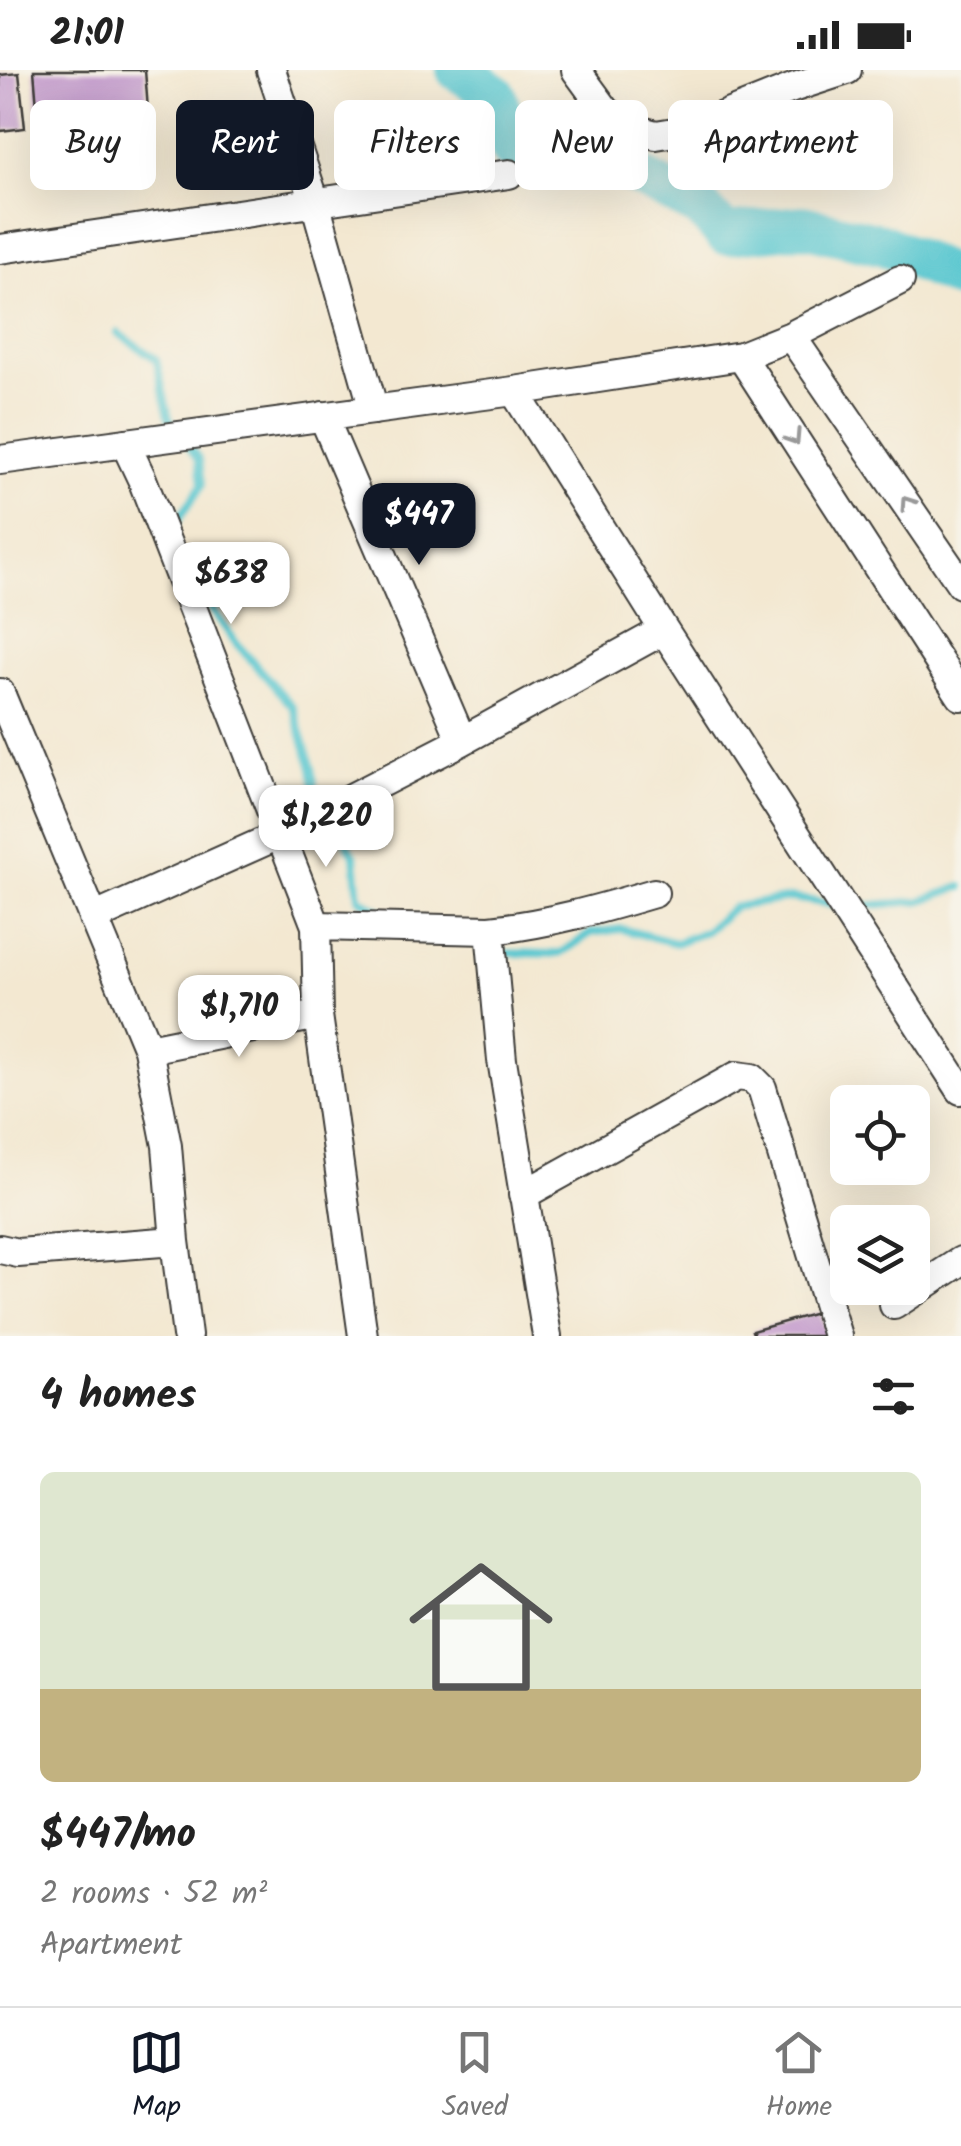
<!DOCTYPE html>
<meta charset="utf-8">
<style>
body{margin:0;font-family:Kalam,sans-serif;background:#f2f2f2;color:#222;height:100vh;display:flex;flex-direction:column;font-size:38px;white-space:nowrap}
*{box-sizing:border-box;margin:0}
p{font-size:32px;color:#767676}
.icon{flex:none;width:55px;height:55px;fill:none;stroke:currentColor;stroke-width:2;stroke-linecap:round;stroke-linejoin:round}
.map{position:relative;height:1266px;overflow:hidden}
.drawer{display:flex;flex-direction:column;background:#fff;flex:1}
.drawer>*{flex:none}
.guide{position:absolute;left:30px;top:30px;width:902px;height:90px;display:flex;gap:20px}
.controls{position:absolute;left:830px;top:1015px;display:grid;gap:20px}
.controls a{display:grid;place-items:center;width:100px;height:100px;border-radius:15px;background:#fff;box-shadow:0 10px 40px #0002;font-size:50px}
.price{position:absolute;translate:-50% -85px;padding:0 22px;border-radius:20px;background:#fff;color:#222;font-size:32px;line-height:65px;filter:drop-shadow(0 2px 5px #0008)}
.price::after{content:'';position:absolute;left:50%;top:60px;width:30px;height:22px;margin-left:-15px;background:inherit;clip-path:polygon(0 0,100% 0,50% 100%)}
.price.active{background:#111827;color:#fff}
ul{padding:0;list-style:none}
li{display:grid;align-content:center;gap:20px;height:530px;padding:0 40px}
li span{display:grid;place-items:center;height:310px;border-radius:15px;color:#555}
li>.icon{margin-inline-start:auto}
span .icon{width:180px;height:180px;fill:#fffc;stroke-width:1}
li b{font-size:42px}
h2{display:flex;justify-content:space-between;align-items:center;height:120px;padding:0 40px;font-size:42px}
.tag{padding:0 35px;border-radius:15px;background:#fff;box-shadow:0 10px 40px #0002;font-size:35px;line-height:90px}
.tag.active{background:#111827;color:#fff}
.status{display:flex;justify-content:space-between;align-items:center;height:70px;padding:0 50px;background:#fff;direction:ltr}
.status svg{height:28px;fill:currentColor}
.dock{display:flex;justify-content:space-around;align-items:center;height:140px;border-top:2px solid #e0e0e0;background:#fff;font-size:28px;color:#767676}
.dock a{display:grid;justify-items:center;gap:5px}
.dock .active{color:#111827}
.map>svg:first-child{display:block}
.lines{fill:none;stroke-linecap:round;stroke-linejoin:round}
.stream{stroke:#5ac7d0;stroke-width:8}
.river{stroke:#5ac7d0;stroke-width:42}
.building{fill:#c095ca}
.minor-casing{stroke:#3c3b37;stroke-width:32}
.minor{stroke:#fff;stroke-width:28}
.oneway{stroke:#999}
</style>
<div class="status"><b>21:01</b><svg viewBox="0 0 49 12"><path d="M0 12V9h3v3zM5 12V6h3v6zM10 12V3h3v9zM15 12V0h3v12zM26 1h20v11H26zM47 4h2v5h-2z"/></svg></div>
<div class="map">
<svg width="961" height="1266" viewBox="0 0 961 1266">
<rect width="100%" height="100%" fill="#f7f3e8"/>
<filter id="ink" filterUnits="userSpaceOnUse"><feTurbulence type="fractalNoise" baseFrequency=".01" numOctaves="2"/><feDisplacementMap in="SourceGraphic" scale="20" xChannelSelector="R" yChannelSelector="G"/><feConvolveMatrix kernelMatrix="1 2 1 2 8 2 1 2 1" color-interpolation-filters="sRGB"/></filter>
<filter id="wash" filterUnits="userSpaceOnUse"><feTurbulence type="fractalNoise" baseFrequency=".0048" numOctaves="4" result="noise"/><feDisplacementMap in="SourceGraphic" scale="40" xChannelSelector="R" yChannelSelector="G"/><feGaussianBlur stdDeviation="2.25" result="paint"/><feColorMatrix in="noise" values="0 0 0 0 0 0 0 0 0 0 0 0 0 0 0 0 0 1.4 0 .05"/><feComposite in="paint" operator="in"/></filter>
<g filter="url(#wash)">
<rect width="100%" height="100%" fill="#f3e8d1"/>
<g class="lines">
<path class="stream" d="M118 263 156 289 169 348 177 359
M170 462 202 415 199 389 185 371
M194 520 204 528 236 573 293 637 312 698 317 737
M329 747 334 748 355 787 359 828 390 847
M850 837 920 831 961 817
M497 879 504 883 560 884 591 863 621 859 676 873 706 861 734 837 791 828 831 834"/>
<path class="river" d="M457 0 496 25 511 80 620 97 701 138 725 164 803 156 884 175 961 210"/>
</g>
<g id="blocks">
<path class="building" d="M34 0H145L148 40 38 49Z
M19 3 25 58 0 61V5Z
M820 1242 827 1266H754L752 1261Z"/>
</g>
</g>
<g filter="url(#ink)">
<use href="#blocks" fill-opacity="0" stroke="#3c3b37" stroke-width="2.5"/>
<g class="lines">
<defs>
<path id="minor" d="M271 0 315 132 374 340
M576 0 606 41 630 58 656 65 687 60 795 17 847 0
M0 179 509 104
M791 266 961 514
M741 286 961 626
M514 321 664 560 961 1020
M323 346 462 671
M125 373 142 409 316 856
M0 390 514 321 741 286 791 266 900 210
M0 623 148 979 167 1076 175 1171 187 1266
M93 848 281 764 462 671 664 560
M490 860C547 854 600 839 654 823
M148 979 318 945
M523 1125 737 1006 752 1008 762 1018 837 1266
M0 1179 18 1183 175 1171
M894 1235 961 1191
M363 1266 318 945 316 856 490 860 502 990 547 1266"/>
</defs>
<use href="#minor" class="minor-casing"/>
<use href="#minor" class="minor"/>
</g>
<defs><path id="oneway-chevron" d="M-2-3.5L2.5 0L-2 3.5" fill="none" stroke-width="1.6" stroke-linecap="round" stroke-linejoin="round" transform="scale(2.5)"/></defs>
<g class="oneway">
<use href="#oneway-chevron" transform="translate(794 368) rotate(57)"/>
<use href="#oneway-chevron" transform="translate(907 433) rotate(-124)"/>
</g>
</g>
</svg>
<div class="controls">
<a><svg class="icon" aria-label="locate" viewBox="0 0 24 24"><circle cx="12" cy="12" r="6"/><path d="M12 2v4M12 18v4M2 12h4M18 12h4"/></svg></a>
<a><svg class="icon" aria-label="layers" viewBox="0 0 24 24"><path d="M12 4l9 5-9 5-9-5zM3 14l9 5 9-5"/></svg></a>
</div>
<b class="price active" style="left:419px;top:498px">$447</b>
<b class="price" style="left:231px;top:557px">$638</b>
<b class="price" style="left:326px;top:800px">$1,220</b>
<b class="price" style="left:239px;top:990px">$1,710</b>
<div class="guide">
<a class="tag">Buy</a>
<a class="tag active">Rent</a>
<a class="tag">Filters</a>
<a class="tag">New</a>
<a class="tag">Apartment</a>
</div>
</div>
<section class="drawer">
<h2>4 homes<svg class="icon" aria-label="filters" viewBox="0 0 24 24"><path d="M4 7h16M4 17h16"/><circle cx="9" cy="7" r="2"/><circle cx="15" cy="17" r="2"/></svg></h2>
<ul>
<li><span style="background:linear-gradient(#dfe7d0 70%,#c2b280 0)"><svg class="icon" aria-label="home" viewBox="0 0 24 24"><path d="M3 11l9-7 9 7M6 9v11h12V9"/></svg></span><div><b>$447/mo</b><p>2 rooms · 52 m²</p><p>Apartment</p></div></li>
</ul>
</section>
<nav class="dock">
<a class="active"><svg class="icon" aria-label="map" viewBox="0 0 24 24"><path d="M3 6l6-2 6 2 6-2v14l-6 2-6-2-6 2zM9 4v14M15 6v14"/></svg>Map</a>
<a><svg class="icon" aria-label="saved" viewBox="0 0 24 24"><path d="M7 4h10v16l-5-4-5 4z"/></svg>Saved</a>
<a><svg class="icon" aria-label="home" viewBox="0 0 24 24"><path d="M3 11l9-7 9 7M6 9v11h12V9"/></svg>Home</a>
</nav>
